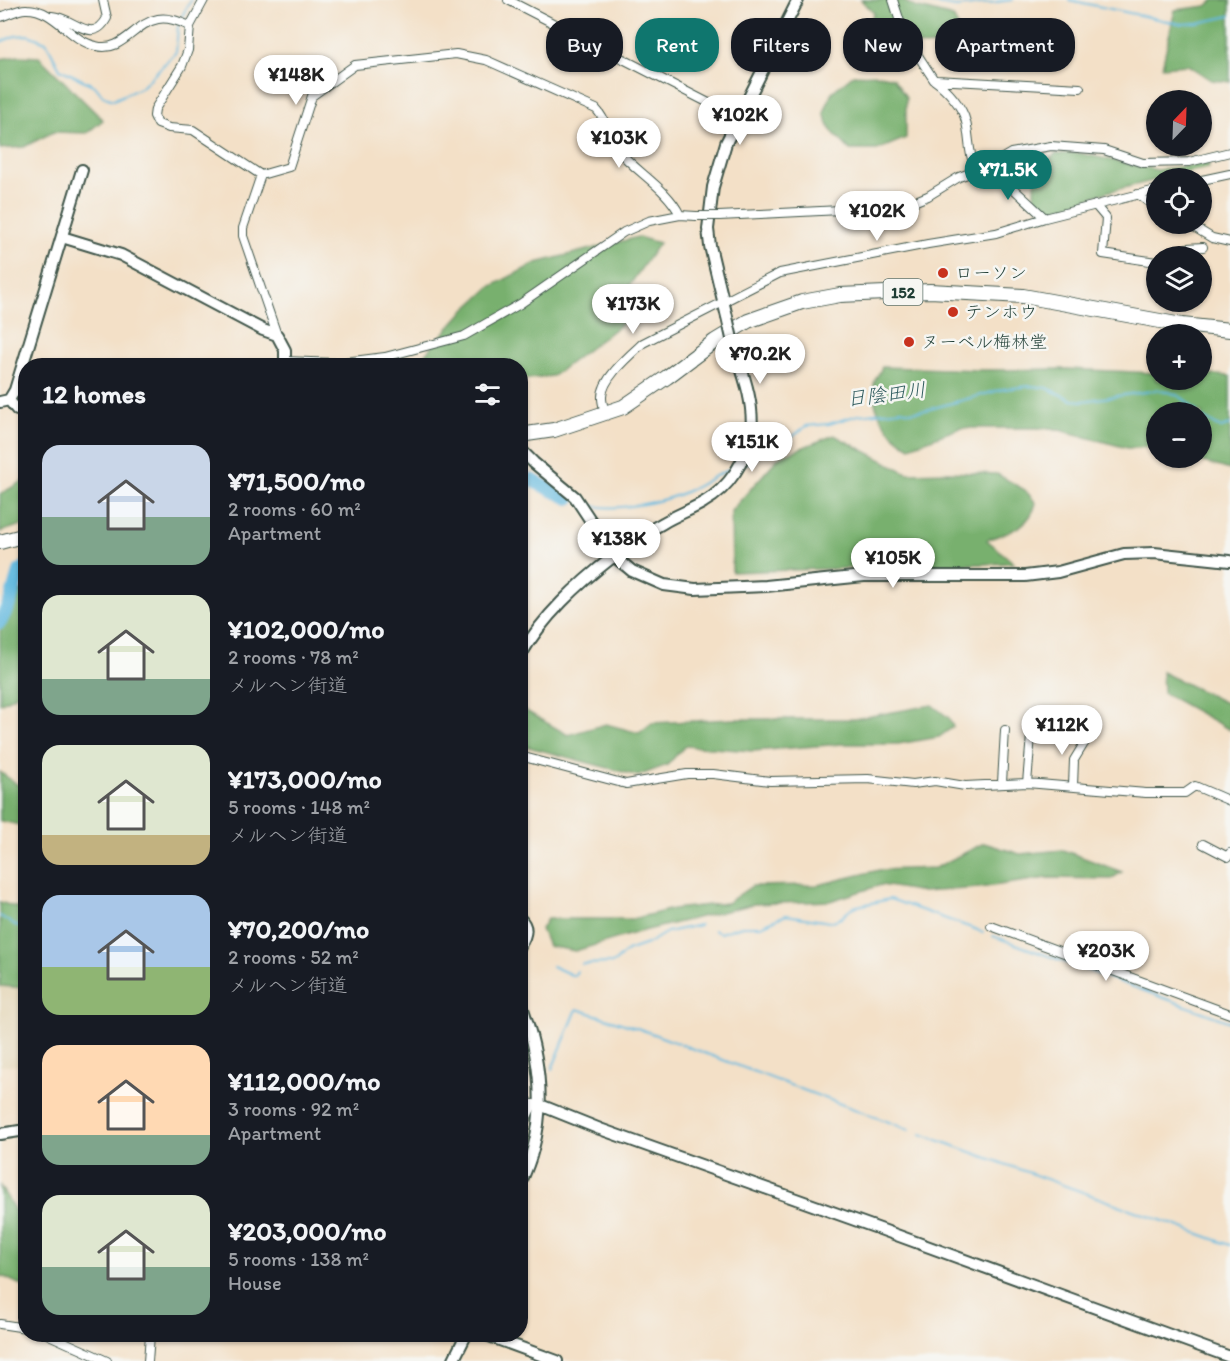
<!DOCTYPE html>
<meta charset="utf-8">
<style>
body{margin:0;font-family:Itim,"Klee One",sans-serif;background:#20242c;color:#f1f3f6;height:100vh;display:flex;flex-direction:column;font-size:22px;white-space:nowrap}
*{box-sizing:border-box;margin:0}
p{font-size:20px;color:#9ea1a6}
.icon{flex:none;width:33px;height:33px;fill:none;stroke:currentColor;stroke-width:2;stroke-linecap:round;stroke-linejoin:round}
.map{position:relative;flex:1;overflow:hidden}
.sheet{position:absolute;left:18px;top:358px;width:510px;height:984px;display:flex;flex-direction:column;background:#171b24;border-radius:24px;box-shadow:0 2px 4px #0004}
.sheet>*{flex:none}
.hud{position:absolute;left:546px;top:18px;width:570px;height:54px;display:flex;gap:12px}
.needle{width:39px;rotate:23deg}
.fabs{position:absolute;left:1146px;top:90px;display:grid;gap:12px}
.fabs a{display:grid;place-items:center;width:66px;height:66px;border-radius:50%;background:#171b24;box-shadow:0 2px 4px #0004;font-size:30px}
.price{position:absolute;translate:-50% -51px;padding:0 14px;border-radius:21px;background:#fff;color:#222;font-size:20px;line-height:39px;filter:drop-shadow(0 2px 3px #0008)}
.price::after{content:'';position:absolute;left:50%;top:36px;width:18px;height:14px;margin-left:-9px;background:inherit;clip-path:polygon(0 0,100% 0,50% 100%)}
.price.active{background:#0f766e;color:#fff}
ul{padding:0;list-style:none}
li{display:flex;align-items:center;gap:18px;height:150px;padding:0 24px}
li span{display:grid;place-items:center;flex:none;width:168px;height:120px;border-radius:18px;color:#555}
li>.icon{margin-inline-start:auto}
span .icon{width:72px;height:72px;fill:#fffc;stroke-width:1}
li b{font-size:26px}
h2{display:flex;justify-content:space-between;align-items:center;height:72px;padding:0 24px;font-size:26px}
.chip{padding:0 21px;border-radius:24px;background:#171b24;box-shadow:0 2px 4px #0004;font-size:21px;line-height:54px}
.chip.active{background:#0f766e;color:#fff}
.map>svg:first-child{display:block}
.built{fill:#e4d6b7}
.forest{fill:#78b06e;stroke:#4c7651;stroke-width:1.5}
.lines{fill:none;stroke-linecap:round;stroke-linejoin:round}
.stream{stroke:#63b9df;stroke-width:2}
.river{stroke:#63b9df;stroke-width:14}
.street-casing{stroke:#3f554a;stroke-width:10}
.secondary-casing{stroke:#3f554a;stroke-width:14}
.highway-casing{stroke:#3f554a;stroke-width:16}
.street{stroke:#fff;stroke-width:8}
.secondary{stroke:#fff;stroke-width:10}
.highway{stroke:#fff;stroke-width:14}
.street-bridge-casing{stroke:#3f554a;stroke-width:10;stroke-linecap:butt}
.secondary-bridge-casing{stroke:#3f554a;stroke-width:14;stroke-linecap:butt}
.street-bridge{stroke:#fff;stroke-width:8}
.secondary-bridge{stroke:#fff;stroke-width:10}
.poi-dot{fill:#c8321e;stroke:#f6f6f2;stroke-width:2}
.labels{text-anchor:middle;stroke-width:5;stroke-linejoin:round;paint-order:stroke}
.shield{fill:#f6f6f2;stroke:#60746d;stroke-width:1.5}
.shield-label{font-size:16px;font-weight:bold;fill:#1f3d34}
.poi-label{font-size:18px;fill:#1f3d34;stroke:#f6f6f2;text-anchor:start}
.water-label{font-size:20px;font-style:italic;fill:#305c5f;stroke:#f6f6f2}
</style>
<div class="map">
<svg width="1230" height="1361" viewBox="0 0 1230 1361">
<rect width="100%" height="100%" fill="#f6f6f2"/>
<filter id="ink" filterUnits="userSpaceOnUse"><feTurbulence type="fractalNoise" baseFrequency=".0167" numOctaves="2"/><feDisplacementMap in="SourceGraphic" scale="12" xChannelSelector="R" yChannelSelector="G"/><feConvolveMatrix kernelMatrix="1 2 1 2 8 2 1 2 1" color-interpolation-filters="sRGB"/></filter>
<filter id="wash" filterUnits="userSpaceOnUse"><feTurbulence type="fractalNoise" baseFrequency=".008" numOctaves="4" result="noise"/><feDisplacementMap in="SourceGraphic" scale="24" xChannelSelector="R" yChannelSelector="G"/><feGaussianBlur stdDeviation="1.35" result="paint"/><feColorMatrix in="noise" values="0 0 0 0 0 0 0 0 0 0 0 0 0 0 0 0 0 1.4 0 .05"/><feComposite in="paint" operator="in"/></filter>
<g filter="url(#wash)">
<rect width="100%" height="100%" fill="#f3e0c7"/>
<path class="built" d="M0 986 25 988V1065L0 1066Z"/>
<path class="forest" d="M861 0H902L915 7 953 17 960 31C954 35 947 43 940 44 915 50 887 39 867 26L874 13Z
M1214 0H1230V82L1211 80 1188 65 1162 67 1175 10 1207 6Z
M19 56 39 57 103 120 87 133 53 132 24 147 0 149V59Z
M876 74 893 78 906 97V138L877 150H850L830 129 824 113 832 92 853 75Z
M1078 153 1157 170 1208 163 1209 168 1156 178V180L1107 192 1048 212C1045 209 1039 206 1037 202 1027 186 1044 165 1055 154Z
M638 237 659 243 627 289 625 321 553 376 521 380 520 366H414L464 311 490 287 536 263Z
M882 367 982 370 1067 369 1156 373V380H1202V374L1230 376V470L1190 458H1202V412H1156V447L1127 448 1052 428H960L910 447C889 436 870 408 874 384 875 378 880 372 882 367Z
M834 435 907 473 948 472 997 474 1025 490 1036 503C1030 528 1008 532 987 540L1014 563 732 572 731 511 779 457Z
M25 480V524L0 532V494Z
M25 589V690L0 704V608Z
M1162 672 1230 705V730L1163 693Z
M932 705 949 718 953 727 939 737 898 744H842L753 751 685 746 667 765 638 776 521 745V708L568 735 606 724 639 733 652 723 733 719H854Z
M0 772 25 790V826L0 821Z
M984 843 1020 854 1063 850 1122 872 1111 879 1047 878 979 888 923 892 881 885 830 901 754 904 639 932 575 951 548 946 541 929 547 919H632L673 909 727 903 752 886 818 885 879 870 935 868Z
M0 902 25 910V988L0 986Z
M0 1186 20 1219H25V1287L0 1275Z"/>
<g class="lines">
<path class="stream" d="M910 0 957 7 1012 0
M1069 0 1181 24 1198 23 1230 16
M182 16 191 0
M0 42 15 36 28 35 46 42 60 69 95 86 103 96 113 100 142 87 176 52 178 25
M1202 417 1221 428 1230 425
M744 464 754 461 761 451 786 442 806 426 829 424 858 415 901 410 911 412 926 410 1004 389 1031 386 1047 388 1072 400 1083 401 1158 390C1176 392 1186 399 1197 412
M588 505C616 512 666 502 692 489 706 482 718 473 733 468
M0 916 15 925 26 928
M714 930 720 933 742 926H761L786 915 830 922 841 918 853 907 890 899 983 932
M993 936 1230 1022
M582 964 614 963 627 951 647 944 667 932 700 925
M552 966 574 976 577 971
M552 1069 577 1009 640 1029 910 1130
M921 1134 1230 1245"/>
<path class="river" d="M520 484 531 480 569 498
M0 622 11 600 19 572 26 567"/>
</g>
</g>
<g filter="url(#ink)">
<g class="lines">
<defs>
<path id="street" d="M204 0 190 26 188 50 182 66 155 109 154 116 158 124 169 128 193 130 261 175 243 228V236L277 335
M508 0 738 118
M893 0 904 34 934 80C947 89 963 107 966 122 970 138 968 155 976 169
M52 16C73 17 92 46 107 18L103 0
M0 17C8 15 19 8 27 9 55 9 70 41 96 46 123 53 134 23 158 19 169 17 180 22 190 26
M936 80 1080 88
M989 166 1045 218
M261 175 289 167 312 96 355 65 456 54 486 60 596 109C608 121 608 137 618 150 636 172 668 189 680 215
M1202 180 1230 174
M1138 194 1147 201 1154 203 1156 213
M1095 205 1106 218 1103 254 1156 262 1154 277H1156
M719 216 901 207 928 196 959 177 989 166 1011 153 1051 146 1104 150 1143 163 1189 162 1230 152
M1189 224 1212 238 1230 242
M1185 256 1187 248 1203 247
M284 361 337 363 385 357 464 336 520 304 624 232 649 221 680 215 696 216
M605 413C604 408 602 403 602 398 601 379 630 355 643 343L780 273 928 244 996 233 1045 218 1156 190
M520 756 626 784 687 774H713L770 781 868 779 913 784 935 781 965 786 1027 783 1146 793H1185L1195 786 1230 801
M1002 783 1005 730
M1027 783 1032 724
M1073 786 1074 760 1088 737
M1203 844 1228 857 1230 853
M991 926 1230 1014
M520 1103 533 1104
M520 1132 533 1104 540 1105
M0 1324 26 1328
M49 1335 107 1361
M148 1361 150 1335"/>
<path id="secondary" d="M62 237 121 255 263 330 277 335 285 350V366
M727 317 710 246 708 229 713 187 726 143 798 0
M9 400 17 410 26 409
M0 402 9 400 15 390 82 170
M520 449 534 463 575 497 614 556 632 571 664 585 695 589 766 586 864 576H1025L1058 572 1124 554 1154 553 1230 561
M520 656C543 616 578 584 614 556 629 544 646 532 663 523 676 515 691 510 704 502 729 488 747 460 751 432 755 403 742 371 733 343
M520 919C529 927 526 936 520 945
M520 1001C538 1049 547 1099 533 1149 530 1161 525 1173 520 1184
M540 1105 600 1129 880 1229 1230 1357
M0 1134 26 1130
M486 1335 557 1361
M453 1361 466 1335"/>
<path id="highway" d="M520 435 554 430 623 407 667 377 715 341 748 321 802 302 840 295 930 291 1023 296 1182 325 1230 330
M0 542 26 535"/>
</defs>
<use href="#street" class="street-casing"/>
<use href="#secondary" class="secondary-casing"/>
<use href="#highway" class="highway-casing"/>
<use href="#street" class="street"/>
<use href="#secondary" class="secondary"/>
<use href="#highway" class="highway"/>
<defs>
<path id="street-bridge" d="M696 216H719"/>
<path id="secondary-bridge" d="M727 317 733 343"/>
</defs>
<use href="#street-bridge" class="street-bridge-casing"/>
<use href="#secondary-bridge" class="secondary-bridge-casing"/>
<use href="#street-bridge" class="street-bridge"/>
<use href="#secondary-bridge" class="secondary-bridge"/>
</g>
</g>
<g class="poi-dot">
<circle cx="943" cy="273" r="6"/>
<circle cx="953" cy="312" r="6"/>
<circle cx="909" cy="342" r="6"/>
</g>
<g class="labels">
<rect class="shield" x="883.5" y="279" width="39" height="26" rx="4.5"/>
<g class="shield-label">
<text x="903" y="298">152</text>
</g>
<g class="poi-label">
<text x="955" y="279">ローソン</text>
<text x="965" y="318">テンホウ</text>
<text x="921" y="348">ヌーベル梅林堂</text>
</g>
<g class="water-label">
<text transform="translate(886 394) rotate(-7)" y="7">日陰田川</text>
</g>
</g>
</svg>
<div class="fabs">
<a><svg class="needle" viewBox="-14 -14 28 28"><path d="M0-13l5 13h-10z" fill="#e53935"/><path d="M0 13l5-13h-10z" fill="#9ea1a6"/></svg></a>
<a><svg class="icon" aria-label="locate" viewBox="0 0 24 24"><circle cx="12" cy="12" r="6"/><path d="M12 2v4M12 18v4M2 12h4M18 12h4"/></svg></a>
<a><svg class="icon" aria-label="layers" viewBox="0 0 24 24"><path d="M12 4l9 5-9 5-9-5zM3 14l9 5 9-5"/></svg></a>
<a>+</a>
<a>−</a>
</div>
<b class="price" style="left:296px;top:106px">¥148K</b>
<b class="price" style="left:740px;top:146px">¥102K</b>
<b class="price" style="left:619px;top:169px">¥103K</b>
<b class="price active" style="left:1008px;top:201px">¥71.5K</b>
<b class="price" style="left:877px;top:242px">¥102K</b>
<b class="price" style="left:633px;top:335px">¥173K</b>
<b class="price" style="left:760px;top:385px">¥70.2K</b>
<b class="price" style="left:752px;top:473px">¥151K</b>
<b class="price" style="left:619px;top:570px">¥138K</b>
<b class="price" style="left:893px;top:589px">¥105K</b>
<b class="price" style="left:1062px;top:756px">¥112K</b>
<b class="price" style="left:1106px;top:982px">¥203K</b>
<div class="hud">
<a class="chip">Buy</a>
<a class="chip active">Rent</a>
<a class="chip">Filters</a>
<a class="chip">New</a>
<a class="chip">Apartment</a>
</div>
<section class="sheet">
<h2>12 homes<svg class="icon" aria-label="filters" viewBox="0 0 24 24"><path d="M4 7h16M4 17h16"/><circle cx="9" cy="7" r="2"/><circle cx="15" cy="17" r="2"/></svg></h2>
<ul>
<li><span style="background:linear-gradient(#c9d6e8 60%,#7fa58c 0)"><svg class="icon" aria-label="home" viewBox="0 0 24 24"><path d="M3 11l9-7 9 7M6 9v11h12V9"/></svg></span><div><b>¥71,500/mo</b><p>2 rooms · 60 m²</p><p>Apartment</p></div></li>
<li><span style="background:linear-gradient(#dfe7d0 70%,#7fa58c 0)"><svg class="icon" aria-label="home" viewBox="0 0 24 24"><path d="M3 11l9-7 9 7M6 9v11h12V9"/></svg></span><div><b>¥102,000/mo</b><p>2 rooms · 78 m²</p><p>メルヘン街道</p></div></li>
<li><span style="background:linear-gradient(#dfe7d0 75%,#c2b280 0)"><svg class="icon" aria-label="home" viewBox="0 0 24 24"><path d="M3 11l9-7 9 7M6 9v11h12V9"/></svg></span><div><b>¥173,000/mo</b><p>5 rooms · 148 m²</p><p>メルヘン街道</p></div></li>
<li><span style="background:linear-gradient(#a9c7e8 60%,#8fb573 0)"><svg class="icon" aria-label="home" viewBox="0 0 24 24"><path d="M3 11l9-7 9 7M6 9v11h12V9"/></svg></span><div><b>¥70,200/mo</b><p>2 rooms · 52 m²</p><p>メルヘン街道</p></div></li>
<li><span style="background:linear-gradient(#ffd9b3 75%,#7fa58c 0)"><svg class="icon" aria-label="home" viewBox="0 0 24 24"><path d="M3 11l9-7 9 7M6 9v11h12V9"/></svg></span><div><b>¥112,000/mo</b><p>3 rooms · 92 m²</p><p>Apartment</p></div></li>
<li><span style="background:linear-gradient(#dfe7d0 60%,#7fa58c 0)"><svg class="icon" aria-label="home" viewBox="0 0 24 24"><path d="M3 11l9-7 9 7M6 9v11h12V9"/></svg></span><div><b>¥203,000/mo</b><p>5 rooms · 138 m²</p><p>House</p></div></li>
</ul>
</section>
</div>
